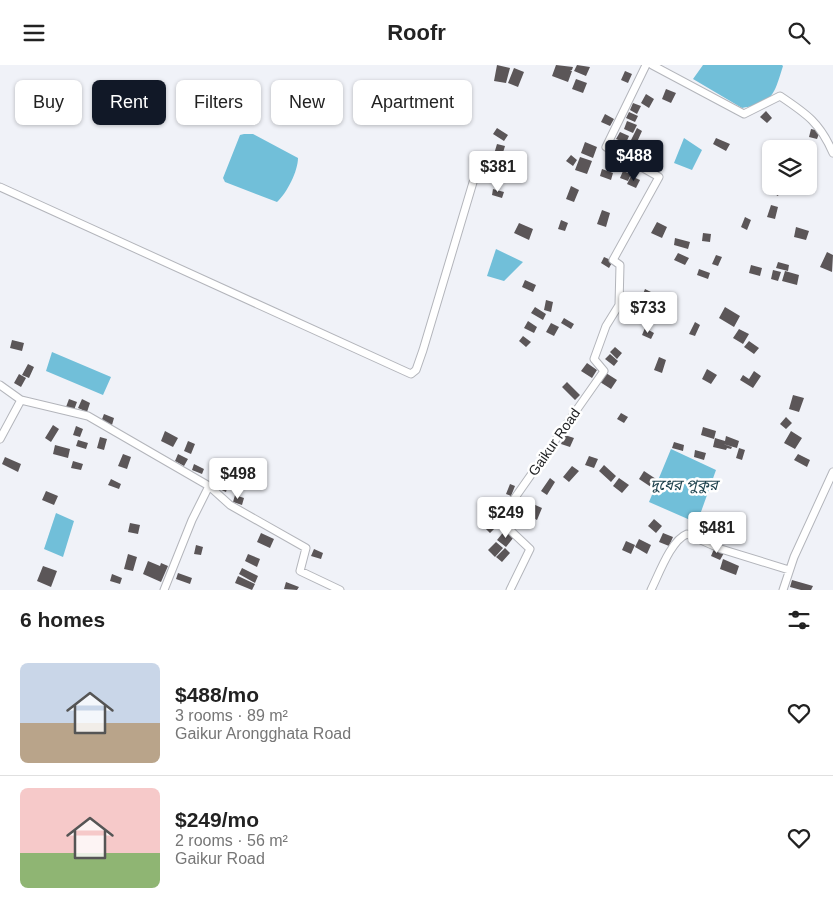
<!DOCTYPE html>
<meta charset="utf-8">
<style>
body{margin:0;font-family:Helvetica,"Noto Sans Bengali",sans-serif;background:#f2f2f2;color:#222;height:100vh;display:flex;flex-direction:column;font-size:19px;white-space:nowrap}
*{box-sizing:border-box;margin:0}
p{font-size:16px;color:#767676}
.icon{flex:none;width:28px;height:28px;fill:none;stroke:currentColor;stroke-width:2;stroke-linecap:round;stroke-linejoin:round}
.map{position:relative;height:525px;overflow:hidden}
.panel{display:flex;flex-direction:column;background:#fff;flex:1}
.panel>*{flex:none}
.guide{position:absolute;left:15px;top:15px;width:500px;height:45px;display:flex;gap:10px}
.buttons{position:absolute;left:762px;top:75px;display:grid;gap:10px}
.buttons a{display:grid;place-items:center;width:55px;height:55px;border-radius:8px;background:#fff;box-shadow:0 1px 4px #0004;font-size:25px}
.price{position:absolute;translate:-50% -42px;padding:0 11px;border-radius:5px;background:#fff;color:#222;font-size:16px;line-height:32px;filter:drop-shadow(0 1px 2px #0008)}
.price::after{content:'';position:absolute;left:50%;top:30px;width:15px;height:11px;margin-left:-8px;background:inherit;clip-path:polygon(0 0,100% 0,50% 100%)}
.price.current{background:#111827;color:#fff}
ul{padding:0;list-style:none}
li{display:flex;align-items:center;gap:15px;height:125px;padding:0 20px}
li+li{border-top:1px solid #e0e0e0}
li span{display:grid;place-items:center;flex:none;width:140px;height:100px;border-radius:8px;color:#555}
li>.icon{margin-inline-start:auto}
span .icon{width:60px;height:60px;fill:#fffc;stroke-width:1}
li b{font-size:21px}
h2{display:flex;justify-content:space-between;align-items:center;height:60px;padding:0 20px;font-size:21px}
.tag{padding:0 18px;border-radius:8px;background:#fff;box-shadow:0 1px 4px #0004;font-size:18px;line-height:45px}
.tag.current{background:#111827;color:#fff}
header{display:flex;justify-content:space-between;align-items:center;height:65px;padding:0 20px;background:#fff;font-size:22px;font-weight:600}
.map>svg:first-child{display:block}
.water{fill:#71bfd9}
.building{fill:#5b5658}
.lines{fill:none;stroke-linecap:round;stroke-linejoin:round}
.street-casing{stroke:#b3b5bb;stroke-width:9}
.street{stroke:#fff;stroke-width:7}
.labels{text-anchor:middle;stroke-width:5;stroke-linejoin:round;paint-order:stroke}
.street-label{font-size:14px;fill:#232426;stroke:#fff}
.water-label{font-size:15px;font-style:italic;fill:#1a3f4a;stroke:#fff}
</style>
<header><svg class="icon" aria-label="menu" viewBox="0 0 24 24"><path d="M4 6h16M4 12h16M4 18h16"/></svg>Roofr<svg class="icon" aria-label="search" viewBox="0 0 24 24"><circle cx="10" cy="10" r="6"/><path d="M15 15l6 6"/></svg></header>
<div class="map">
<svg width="833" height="525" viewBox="0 0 833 525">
<rect width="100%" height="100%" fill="#f0f2f8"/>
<path class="water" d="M703 0H782L783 1C774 29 774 38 742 43L693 14Z
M244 69H253L298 93C298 106 287 128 277 137L225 117 223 113 240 70Z
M684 73 702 85 692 105 674 98Z
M496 184 523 197 504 216 487 211Z
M52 287 111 312 103 330 46 306Z
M671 384 716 405 697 458 649 437Z
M56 448 74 456 63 492 44 484Z"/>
<path class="building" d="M497 0 510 3 506 18 494 16Z
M556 0 573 2 572 5H570L572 6 568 17 552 11Z
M577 0 590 2 586 11 574 6Z
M514 3 524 7 518 22 508 18Z
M625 6 632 9 628 18 621 15Z
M576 14 587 18 583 28 572 24Z
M666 24 676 28 671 38 662 34Z
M646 29 654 34 649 43 641 38Z
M633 38 641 41 637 49 630 45Z
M392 44 402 48 398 56 394 54 395 51 390 48Z
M766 46 772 53 767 58 760 52Z
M629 47 638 51 635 57 626 53Z
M605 49 614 54 610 61 601 57Z
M627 56 637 60 633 68 624 64Z
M497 63 508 70 504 76 493 69Z
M637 63 642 66 637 77 631 75Z
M811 64 820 66 817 74 809 72Z
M620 67 629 71 626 78 616 74Z
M716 73 730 79 726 86 713 79Z
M585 77 597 82 593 93 581 88Z
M497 79 505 81 502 91 494 89Z
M571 90 577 95 573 101 566 96Z
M580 92 592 96 587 109 575 105Z
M616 92 625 95 623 103 614 100Z
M602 104 613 108 611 115 600 111Z
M623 106 631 109 628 116 620 113Z
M631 111 640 115 636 123 627 119Z
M771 115V121H782L778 131 767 125Z
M571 121 579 125 574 137 566 134Z
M493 124 504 127 502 133 492 130Z
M771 140 778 142 775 154 767 152Z
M602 145 610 148 606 162 597 159Z
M745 152 751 155 747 165 741 162Z
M561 155 568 158 565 166 558 164Z
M657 157 667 162 662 173 651 168Z
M519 158 533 164 529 175 514 168Z
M796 162 809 166 806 175 794 172Z
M703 168 711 169 710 177 702 176Z
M675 173 690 177 688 184 674 180Z
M827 187 833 190 832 207 820 202Z
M678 188 689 193 685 200 674 195Z
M716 190 722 192 718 201 712 199Z
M604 192 613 196 609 203 601 198Z
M778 197 789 200 788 206 776 203Z
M751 200 762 203 760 211 749 208Z
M699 204 710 208 708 214 697 210Z
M773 205 781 207 778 216 771 214Z
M785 206 799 210 797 220 782 216Z
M525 215 536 220 533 227 522 222Z
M645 224 655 229 653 234 643 229Z
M656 229 665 232 664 236 659 235 657 241 653 239Z
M546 235 553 237 551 247 544 245Z
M535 242 546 249 543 255 531 248Z
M725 242 740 251 734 262 719 253Z
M564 253 574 259 571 264 561 258Z
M528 256 537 262 534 268 524 263Z
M695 257 700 260 695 271 689 269Z
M551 258 559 262 554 271 546 267Z
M645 263 654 268 651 274 642 270Z
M739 264 749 269 743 279 733 273Z
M523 271 531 277 526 282 519 276Z
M12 275 24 278 22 286 10 283Z
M749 276 759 283 754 289 744 282Z
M615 282 622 288 617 294 610 287Z
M610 289 618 296 614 301 605 294Z
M659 292 666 295 662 308 654 305Z
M587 298 597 305 592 313 581 306Z
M28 299 34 302 29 313 22 310Z
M707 304 717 310 711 319 702 314Z
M754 306 761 311 753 323 740 315 743 310 749 314Z
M606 308 617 315 611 324 600 317Z
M19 309 26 313 21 322 14 318Z
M567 317 580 330 575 335 562 322Z
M793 330 804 333 799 347 789 344Z
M69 334 77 337 74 345 66 342Z
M82 334 90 338 87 347 78 343Z
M621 348 628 352 624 358 617 354Z
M104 349 114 353 112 360 101 357Z
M786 352 792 358 786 364 780 359Z
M53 360 59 364 51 377 45 373Z
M76 361 83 364 80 372 73 370Z
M703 362 716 366 714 374 701 370Z
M165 366 178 373 173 382 161 376Z
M791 366 802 373 795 384 784 378Z
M565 370 574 373 570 382 561 379Z
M726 371 739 376 737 383 723 379 732 382 731 384 727 383 726 385 713 382 715 373 725 376Z
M100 372 107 374 104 385 97 383Z
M78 375 88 378 86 384 76 381Z
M188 376 195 379 191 389 184 386Z
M674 377 684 380 683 386 672 383Z
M55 380 70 384 68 393 53 389Z
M739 383 745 385 742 395 736 393Z
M695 385 706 388 704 395 694 392Z
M123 389 131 392 127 404 118 401Z
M178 389 188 394 184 401 175 396Z
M798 389 810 395 807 402 794 395Z
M589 391 598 394 594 403 585 400Z
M5 392 21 399 18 407 2 399Z
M73 396 83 399 81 405 71 403Z
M194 399 204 404 202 409 192 405Z
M604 400 616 411 611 417 599 406Z
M572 401 579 406 569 417 563 412Z
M644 406 656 414 651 422 639 414Z
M550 413 555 417 547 430 541 426Z
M619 413 629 420 622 428 613 421Z
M111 414 121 419 119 424 108 420Z
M218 416 228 420 226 427 215 422Z
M510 419 515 421 511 431 506 429Z
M46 426 58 431 54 440 42 435Z
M235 430 244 433 242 440 233 437Z
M533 439 542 443 537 455 528 450Z
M654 454 662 461 656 468 648 461Z
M487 456 495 463 490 468 483 461Z
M130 458 140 460 138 469 128 467Z
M505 465 514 472 506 482 497 475Z
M261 468 274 474 270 483 257 477Z
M663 468 673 472 669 481 659 477Z
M639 474 651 480 647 489 635 482Z
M626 476 635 480 631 489 622 485Z
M496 477 503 483 495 492 488 485Z
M196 480 203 482 201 490 194 489Z
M505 483 510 488 502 497 496 492Z
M314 484 323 488 321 494 311 491Z
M714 484 724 488 720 495 711 491Z
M128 489 137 492 133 506 124 504Z
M248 489 260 494 257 502 245 496Z
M723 494 739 501 736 510 720 504Z
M148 496 160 501 161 498 168 501 161 517 143 509Z
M43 501 57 506 51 522 37 516Z
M242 503 258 511 255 518 239 509Z
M178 508 192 513 190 519 176 514Z
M112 509 122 513 120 519 110 516Z
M238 511 255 519 252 525 235 518Z
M792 515 813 521 811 525H801L790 522Z
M286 517 299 522 297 525 284 524Z"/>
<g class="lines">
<defs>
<path id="street" d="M652 0 744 49 780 31C807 49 820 58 833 88
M0 122 411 309 416 305 423 285 477 104
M0 320 21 335 88 351 209 421 192 455 164 525
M0 374 21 335
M209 421 230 440 306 483 300 506 340 525
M510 525 530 484 510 465 506 454 514 434 604 306 594 294 606 261 619 240 620 200 613 195 659 112 606 82 646 0
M651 525C659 509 671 475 687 469L721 484 789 505
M783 525 794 492 833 407"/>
</defs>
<use href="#street" class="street-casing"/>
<use href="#street" class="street"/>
</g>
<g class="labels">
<g class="street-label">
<text transform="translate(554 377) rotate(-55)" y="5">Gaikur Road</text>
</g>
<g class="water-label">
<text x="684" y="425">দুধের পুকুর</text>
</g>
</g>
</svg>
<div class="buttons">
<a><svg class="icon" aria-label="layers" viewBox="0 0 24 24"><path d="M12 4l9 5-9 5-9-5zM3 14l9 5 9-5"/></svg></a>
</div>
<b class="price current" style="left:634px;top:117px">$488</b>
<b class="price" style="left:498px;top:128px">$381</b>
<b class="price" style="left:648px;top:269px">$733</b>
<b class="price" style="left:238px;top:435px">$498</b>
<b class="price" style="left:506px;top:474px">$249</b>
<b class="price" style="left:717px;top:489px">$481</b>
<div class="guide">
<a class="tag">Buy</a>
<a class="tag current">Rent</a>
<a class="tag">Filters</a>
<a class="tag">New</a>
<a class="tag">Apartment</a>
</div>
</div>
<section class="panel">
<h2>6 homes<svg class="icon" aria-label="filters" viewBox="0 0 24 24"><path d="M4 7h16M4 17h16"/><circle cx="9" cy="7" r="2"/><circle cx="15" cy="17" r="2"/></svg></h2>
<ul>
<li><span style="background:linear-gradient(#c9d6e8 60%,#b9a48a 0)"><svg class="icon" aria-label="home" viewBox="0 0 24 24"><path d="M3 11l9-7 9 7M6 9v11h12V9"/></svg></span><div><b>$488/mo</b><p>3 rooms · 89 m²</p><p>Gaikur Arongghata Road</p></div><svg class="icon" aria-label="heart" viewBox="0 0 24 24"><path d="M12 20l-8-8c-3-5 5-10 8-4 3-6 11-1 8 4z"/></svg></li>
<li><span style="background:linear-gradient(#f6c9c9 65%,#8fb573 0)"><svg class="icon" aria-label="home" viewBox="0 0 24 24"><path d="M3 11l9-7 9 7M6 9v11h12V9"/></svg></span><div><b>$249/mo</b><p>2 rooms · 56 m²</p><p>Gaikur Road</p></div><svg class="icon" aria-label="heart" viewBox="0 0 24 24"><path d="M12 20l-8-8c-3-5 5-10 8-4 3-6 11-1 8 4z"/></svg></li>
</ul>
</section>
